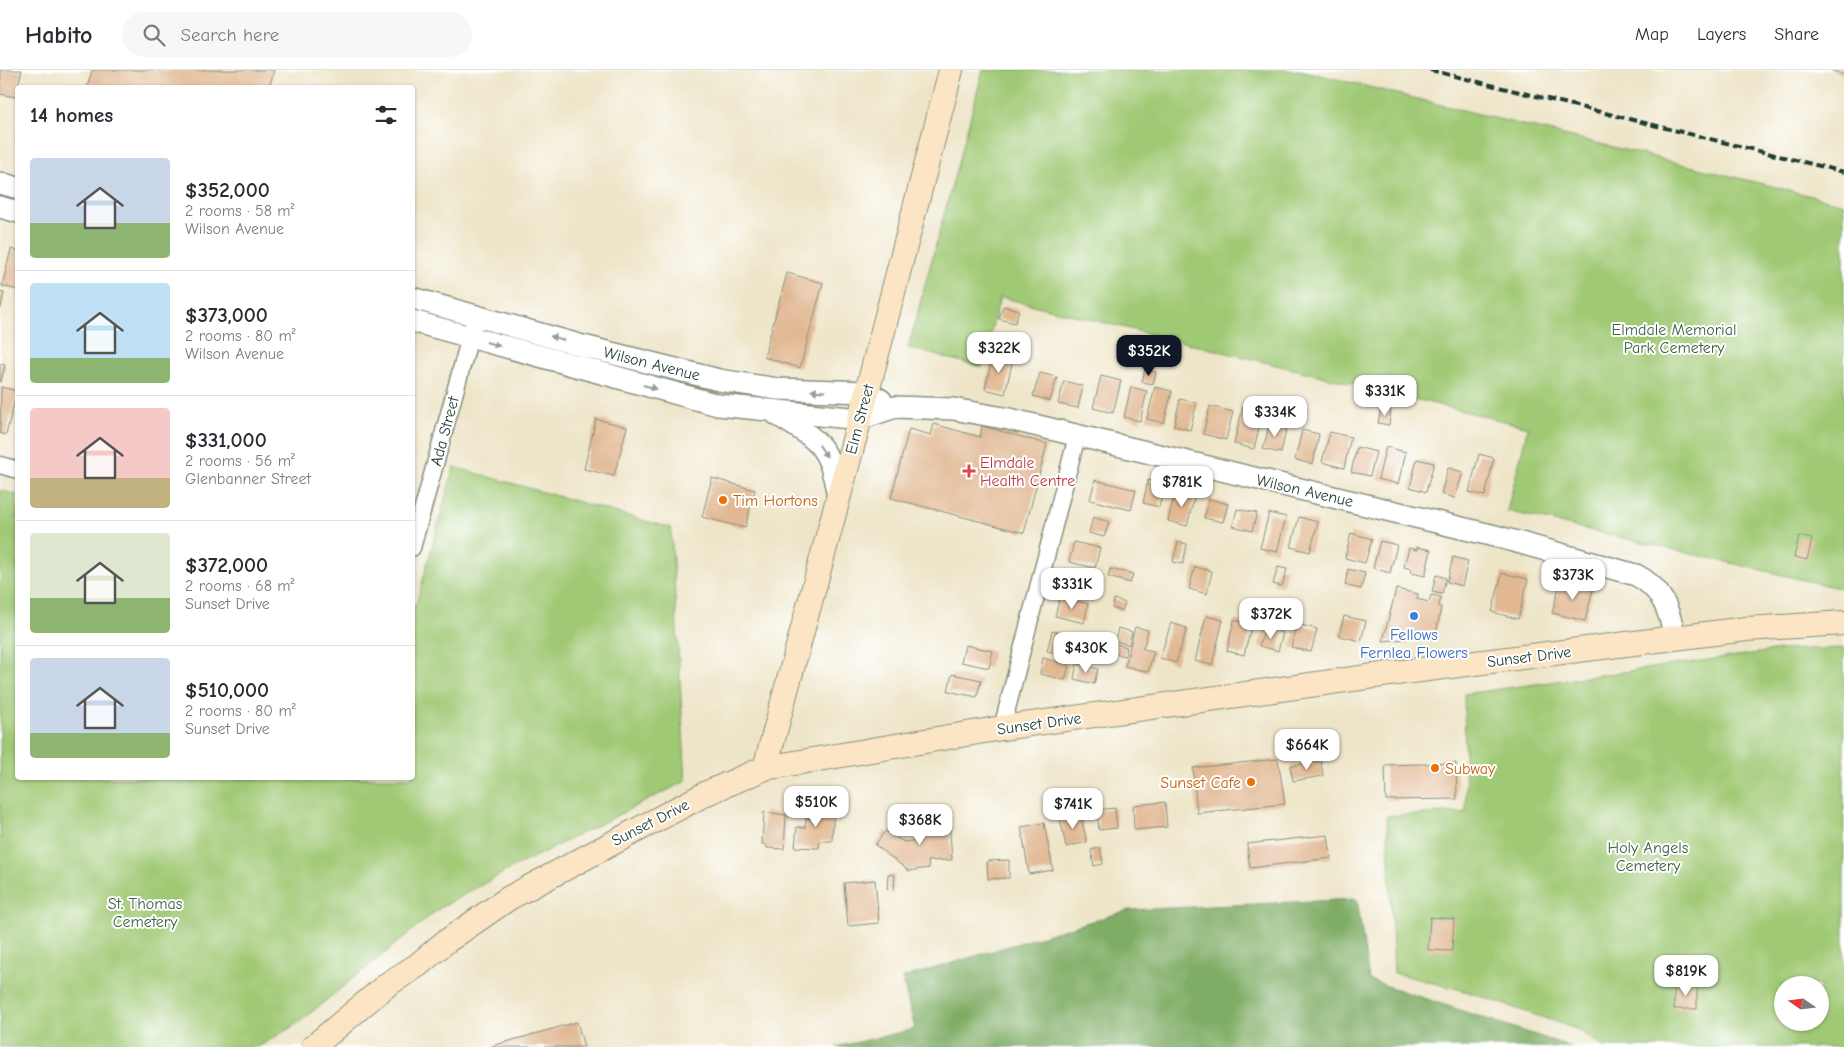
<!DOCTYPE html>
<meta charset="utf-8">
<style>
body{margin:0;font-family:"Comic Neue",sans-serif;background:#f7f7f7;color:#2b2b33;height:100vh;display:flex;flex-direction:column;font-size:19px;white-space:nowrap}
*{box-sizing:border-box;margin:0}
p{font-size:16px;color:#7c7c81}
.icon{flex:none;width:28px;height:28px;fill:none;stroke:currentColor;stroke-width:2;stroke-linecap:round;stroke-linejoin:round}
.map{position:relative;flex:1;overflow:hidden}
.side{position:absolute;left:15px;top:15px;width:400px;height:695px;display:flex;flex-direction:column;background:#fff;border-radius:5px;box-shadow:0 1px 4px #0004}
.side>*{flex:none}
.needle{width:32px;rotate:284deg}
.fabs{position:absolute;left:1774px;top:906px;display:grid;gap:10px}
.fabs a{display:grid;place-items:center;width:55px;height:55px;border-radius:50%;background:#fff;box-shadow:0 1px 4px #0004;font-size:25px}
.price{position:absolute;translate:-50% -42px;padding:0 11px;border-radius:10px;background:#fff;color:#222;font-size:16px;line-height:32px;filter:drop-shadow(0 1px 2px #0008)}
.price::after{content:'';position:absolute;left:50%;top:30px;width:15px;height:11px;margin-left:-8px;background:inherit;clip-path:polygon(0 0,100% 0,50% 100%)}
.price.on{background:#111827;color:#fff}
ul{padding:0;list-style:none}
li{display:flex;align-items:center;gap:15px;height:125px;padding:0 15px}
li+li{border-top:1px solid #e1e1e2}
li span{display:grid;place-items:center;flex:none;width:140px;height:100px;border-radius:5px;color:#555}
li>.icon{margin-inline-start:auto}
span .icon{width:60px;height:60px;fill:#fffc;stroke-width:1}
li b{font-size:21px}
h2{display:flex;justify-content:space-between;align-items:center;height:60px;padding:0 15px;font-size:21px}
header{display:flex;align-items:center;gap:30px;box-sizing:border-box;height:70px;padding:0 25px;background:#fff;border-bottom:1px solid #e1e1e2}
header strong{font-size:24px}
nav{display:flex;gap:28px;margin-inline-start:auto;font-size:18px}
.search{width:350px;height:45px;background:#f7f7f7;display:flex;align-items:center;gap:12px;box-sizing:border-box;padding:0 18px;border-radius:28px;color:#7c7c81;font-size:19px}
.map>svg:first-child{display:block}
.green{fill:#a0c975;stroke:#608354;fill-rule:evenodd}
.forest{fill:#80ad66;stroke:#50754d}
.building{fill:#e1b892}
.lines{fill:none;stroke-linecap:round;stroke-linejoin:round}
.minor-casing{stroke:#86917e;stroke-width:19}
.tertiary-casing{stroke:#86917e;stroke-width:24}
.secondary-casing{stroke:#86917e;stroke-width:26}
.minor{stroke:#fff;stroke-width:16}
.tertiary{stroke:#fff;stroke-width:21}
.secondary{stroke:#fce5c4;stroke-width:24}
.rail{stroke:#1f3d34;stroke-width:4;stroke-dasharray:8 4;stroke-linecap:butt}
.oneway{fill:#8f9e9a}
.health-dot{fill:#e0444e;stroke:#fff;stroke-width:2}
.food-dot{fill:#e8710a;stroke:#fff;stroke-width:2}
.shop-dot{fill:#3f7fe0;stroke:#fff;stroke-width:2}
.labels{text-anchor:middle;stroke-width:4;stroke-linejoin:round;paint-order:stroke}
.park-label{font-size:16px;fill:#3f6044;stroke:#fff}
.street-label{font-size:16px;fill:#1f3d34;stroke:#fff}
.health-label{font-size:16px;fill:#be3a42;stroke:#fff;text-anchor:start}
.food-label{font-size:16px;fill:#c56008;stroke:#fff;text-anchor:start}
.shop-label{font-size:16px;fill:#366cbe;stroke:#fff}
</style>
<header>
<strong>Habito</strong>
<div class="search"><svg class="icon" aria-label="search" viewBox="0 0 24 24"><circle cx="10" cy="10" r="6"/><path d="M15 15l6 6"/></svg>Search here</div>
<nav><a>Map</a><a>Layers</a><a>Share</a></nav>
</header>
<div class="map">
<svg width="1844" height="977" viewBox="0 0 1844 977">
<rect width="100%" height="100%" fill="#fff"/>
<filter id="ink" filterUnits="userSpaceOnUse"><feTurbulence type="fractalNoise" baseFrequency=".02" numOctaves="2"/><feDisplacementMap in="SourceGraphic" scale="10" xChannelSelector="R" yChannelSelector="G"/><feConvolveMatrix kernelMatrix="1 2 1 2 8 2 1 2 1" color-interpolation-filters="sRGB"/></filter>
<filter id="wash" filterUnits="userSpaceOnUse"><feTurbulence type="fractalNoise" baseFrequency=".0096" numOctaves="4" result="noise"/><feDisplacementMap in="SourceGraphic" scale="20" xChannelSelector="R" yChannelSelector="G"/><feGaussianBlur stdDeviation="1.12" result="paint"/><feColorMatrix in="noise" values="0 0 0 0 0 0 0 0 0 0 0 0 0 0 0 0 0 1.4 0 .05"/><feComposite in="paint" operator="in"/></filter>
<g filter="url(#wash)">
<rect width="100%" height="100%" fill="#eee5c8"/>
<path class="green" d="M983 0H1300L1844 134V517H1834L1507 441 1528 357 1000 227 982 297 908 278Z
M454 397 671 458 686 711 510 799 440 838 297 954 258 977H0V420L17 425 18 708H412L413 535H416Z
M1844 578V977H1603L1579 960 1465 921 1394 903 1387 746 1466 742 1464 624 1780 580ZM1782 915H1820V952H1782Z"/>
<path class="forest" d="M1357 829 1369 910 1572 977H836L915 959 902 908 1129 840Z"/>
<g id="blocks">
<path class="building" d="M1 0H22L15 27 0 24Z
M92 0H274L269 18H87Z
M1832 0H1844V4L1832 1Z
M11 179 18 181V220L2 216Z
M787 203 823 213 800 298 764 287Z
M0 222 4 223 1 238H0Z
M1003 236 1019 240 1015 253 999 249Z
M993 284 1013 289 1005 324 985 319Z
M0 294 5 295 1 312H0Z
M1145 299 1156 302 1153 314 1142 312Z
M1040 303 1057 307 1050 331 1033 326Z
M1101 306 1121 311 1113 343 1093 338Z
M1064 311 1083 316 1078 338 1058 334Z
M1 317 17 321 6 365 0 363Z
M1131 317 1147 321 1140 351 1124 347Z
M1155 317 1172 321 1164 353 1147 349Z
M1180 329 1197 333 1190 360 1174 356Z
M1244 332 1264 337 1254 379 1234 374Z
M1210 336 1233 342 1226 370 1203 364Z
M1381 338 1391 340 1389 355 1378 353Z
M596 349 627 357 614 406 584 399Z
M1270 352 1287 356 1281 383 1263 379Z
M934 354 980 367 982 356 1047 374 1024 463 891 428 909 359 931 365Z
M1302 360 1319 364 1313 394 1295 390Z
M1330 362 1351 367 1344 398 1322 392Z
M1357 377 1376 382 1370 406 1351 402Z
M1386 377 1406 382 1398 414 1378 409Z
M1479 384 1494 388 1485 426 1469 422Z
M1417 389 1434 393 1426 422 1410 417Z
M1448 398 1463 402 1455 428 1441 424Z
M712 408 755 420 745 458 702 447Z
M1095 410 1136 420 1131 440 1090 430Z
M1148 410 1165 415 1159 437 1143 433Z
M1176 420 1195 425 1187 456 1168 451Z
M1209 429 1228 434 1223 452 1204 448Z
M1237 439 1257 443 1252 461 1233 456Z
M1269 443 1286 447 1277 482 1260 478Z
M1093 447 1109 452 1104 467 1089 463Z
M1299 447 1318 452 1310 482 1291 477Z
M1351 463 1372 469 1365 493 1345 488Z
M1799 466 1812 469 1807 490 1794 487Z
M1380 471 1397 475 1390 503 1373 498Z
M1074 472 1100 478 1095 498 1069 492Z
M1178 472 1187 474 1183 494 1173 492Z
M1417 477 1431 480 1425 506 1411 503 1412 499 1404 497 1409 478 1417 480Z
M1453 487 1468 491 1462 516 1447 512Z
M1195 497 1212 501 1207 524 1189 519Z
M1278 497 1287 499 1282 516 1273 514Z
M1067 499 1093 506 1088 523 1063 517Z
M1110 499 1133 504 1130 513 1108 507Z
M1348 499 1365 503 1361 519 1345 515Z
M1502 503 1528 509 1518 549 1492 542Z
M1436 505 1446 508 1442 524 1432 522Z
M1561 510 1593 519 1585 551 1552 543Z
M1396 519 1418 524 1417 529 1429 532 1431 525 1441 527 1439 536 1441 537 1435 570 1408 564 1407 569 1383 571Z
M1060 527 1088 534 1084 553 1055 546Z
M1114 529 1125 533 1122 541 1112 538Z
M1206 546 1223 550 1212 595 1195 591Z
M1344 546 1366 551 1361 571 1339 566Z
M1234 550 1252 554 1244 585 1227 581Z
M1171 553 1187 558 1176 593 1160 588Z
M1297 554 1317 559 1311 582 1291 577Z
M1135 557 1148 560 1143 579 1154 581 1148 602 1125 596Z
M1118 558 1132 562 1129 575 1115 571Z
M1265 558 1283 563 1278 581 1259 576Z
M1052 561 1089 570 1084 590 1047 581Z
M1093 568 1127 577 1125 586 1091 577Z
M965 575 993 581 989 598 961 592Z
M1043 588 1069 595 1065 610 1040 604Z
M1077 594 1098 599 1094 614 1074 609Z
M952 604 981 610 977 627 948 621Z
M1278 689 1285 734 1197 743 1193 698Z
M1321 691 1323 706 1293 711 1290 696Z
M1456 693 1457 729 1386 730 1385 695Z
M1165 732 1167 757 1134 760 1133 735Z
M812 735 834 737 832 771H820L819 778 795 777 797 757 805 758 806 748 811 749Z
M1115 738 1117 758 1099 760 1097 740Z
M764 742 786 745 784 779 767 778V775L762 774Z
M1080 743 1087 772 1066 777 1060 748Z
M949 749 952 790 928 791 929 798 909 801 875 775 885 761 904 772 920 770V752Z
M1044 753 1053 800 1029 804 1021 757Z
M1328 765 1331 788 1250 798 1247 774Z
M1100 778 1103 794 1094 796 1091 780Z
M1009 790V808L988 809 987 791Z
M888 804 895 805 894 820 887 819Z
M875 810 879 853 848 856 844 813Z
M1430 847 1454 849 1452 881 1428 880Z
M1674 915H1697V939H1674Z
M577 952 584 977H493L492 976Z"/>
</g>
</g>
<g filter="url(#ink)">
<use href="#blocks" fill-opacity="0" stroke="#86917e" stroke-width="1"/>
<g class="lines">
<defs>
<path id="minor" d="M0 395 18 400
M412 478 473 256
M1002 658 1077 366"/>
<path id="tertiary" d="M0 113 18 118
M0 137 18 142
M412 228 583 276 719 310 778 319 867 322 881 330
M412 251 718 335 860 349 895 337 953 339 1009 349 1499 467 1636 505C1662 518 1669 540 1675 567
M776 344C820 371 829 375 838 427"/>
<path id="secondary" d="M765 698 867 322 951 0
M313 977 388 914 418 895 444 873 509 828 707 723 765 698 1002 658 1396 603 1746 559 1844 553"/>
</defs>
<use href="#minor" class="minor-casing"/>
<use href="#tertiary" class="tertiary-casing"/>
<use href="#secondary" class="secondary-casing"/>
<use href="#minor" class="minor"/>
<use href="#tertiary" class="tertiary"/>
<use href="#secondary" class="secondary"/>
<path class="rail" d="M1430 0 1844 102"/>
</g>
<defs><path id="oneway-solid" d="M-6-.8H1V-3.2L6.5 0L1 3.2V.8H-6Z" transform="scale(1.25)"/></defs>
<g class="oneway">
<use href="#oneway-solid" transform="translate(557 268) rotate(-164)"/>
<use href="#oneway-solid" transform="translate(493 274) rotate(16)"/>
<use href="#oneway-solid" transform="translate(650 317) rotate(15)"/>
<use href="#oneway-solid" transform="translate(818 321) rotate(-177)"/>
<use href="#oneway-solid" transform="translate(823 381) rotate(56)"/>
</g>
</g>
<path class="health-dot" d="M966.5 393.5h5v5h5v5h-5v5h-5v-5h-5v-5h5z"/>
<g class="food-dot">
<circle cx="723" cy="430" r="5"/>
<circle cx="1435" cy="698" r="5"/>
<circle cx="1251" cy="712" r="5"/>
</g>
<circle class="shop-dot" cx="1414" cy="546" r="5"/>
<g class="labels">
<g class="park-label">
<text x="1674" y="265">Elmdale Memorial<tspan x="1674" dy="18">Park Cemetery</tspan></text>
<text x="1648" y="783">Holy Angels<tspan x="1648" dy="18">Cemetery</tspan></text>
<text x="145" y="839">St. Thomas<tspan x="145" dy="18">Cemetery</tspan></text>
</g>
<g class="street-label">
<text transform="translate(652 293) rotate(14)" y="6">Wilson Avenue</text>
<text transform="translate(859 349) rotate(-75)" y="6">Elm Street</text>
<text transform="translate(444 361) rotate(-75)" y="6">Ada Street</text>
<text transform="translate(1305 420) rotate(13)" y="6">Wilson Avenue</text>
<text transform="translate(1529 586) rotate(-7)" y="6">Sunset Drive</text>
<text transform="translate(1039 653) rotate(-8)" y="6">Sunset Drive</text>
<text transform="translate(650 752) rotate(-27)" y="6">Sunset Drive</text>
</g>
<g class="health-label">
<text x="980" y="398">Elmdale<tspan x="980" dy="18">Health Centre</tspan></text>
</g>
<g class="food-label">
<text x="733" y="436">Tim Hortons</text>
<text x="1445" y="704">Subway</text>
<text x="1241" y="718" text-anchor="end">Sunset Cafe</text>
</g>
<g class="shop-label">
<text x="1414" y="570">Fellows<tspan x="1414" dy="18">Fernlea Flowers</tspan></text>
</g>
</g>
</svg>
<div class="fabs">
<a><svg class="needle" viewBox="-14 -14 28 28"><path d="M0-13l5 13h-10z" fill="#e53935"/><path d="M0 13l5-13h-10z" fill="#7c7c81"/></svg></a>
</div>
<b class="price" style="left:999px;top:304px">$322K</b>
<b class="price on" style="left:1149px;top:307px">$352K</b>
<b class="price" style="left:1385px;top:347px">$331K</b>
<b class="price" style="left:1275px;top:368px">$334K</b>
<b class="price" style="left:1182px;top:438px">$781K</b>
<b class="price" style="left:1573px;top:531px">$373K</b>
<b class="price" style="left:1072px;top:540px">$331K</b>
<b class="price" style="left:1271px;top:570px">$372K</b>
<b class="price" style="left:1086px;top:604px">$430K</b>
<b class="price" style="left:1307px;top:701px">$664K</b>
<b class="price" style="left:816px;top:758px">$510K</b>
<b class="price" style="left:1073px;top:760px">$741K</b>
<b class="price" style="left:920px;top:776px">$368K</b>
<b class="price" style="left:1686px;top:927px">$819K</b>
<section class="side">
<h2>14 homes<svg class="icon" aria-label="filters" viewBox="0 0 24 24"><path d="M4 7h16M4 17h16"/><circle cx="9" cy="7" r="2"/><circle cx="15" cy="17" r="2"/></svg></h2>
<ul>
<li><span style="background:linear-gradient(#c9d6e8 65%,#8fb573 0)"><svg class="icon" aria-label="home" viewBox="0 0 24 24"><path d="M3 11l9-7 9 7M6 9v11h12V9"/></svg></span><div><b>$352,000</b><p>2 rooms · 58 m²</p><p>Wilson Avenue</p></div></li>
<li><span style="background:linear-gradient(#bfe0f5 75%,#8fb573 0)"><svg class="icon" aria-label="home" viewBox="0 0 24 24"><path d="M3 11l9-7 9 7M6 9v11h12V9"/></svg></span><div><b>$373,000</b><p>2 rooms · 80 m²</p><p>Wilson Avenue</p></div></li>
<li><span style="background:linear-gradient(#f6c9c9 70%,#c2b280 0)"><svg class="icon" aria-label="home" viewBox="0 0 24 24"><path d="M3 11l9-7 9 7M6 9v11h12V9"/></svg></span><div><b>$331,000</b><p>2 rooms · 56 m²</p><p>Glenbanner Street</p></div></li>
<li><span style="background:linear-gradient(#dfe7d0 65%,#8fb573 0)"><svg class="icon" aria-label="home" viewBox="0 0 24 24"><path d="M3 11l9-7 9 7M6 9v11h12V9"/></svg></span><div><b>$372,000</b><p>2 rooms · 68 m²</p><p>Sunset Drive</p></div></li>
<li><span style="background:linear-gradient(#c9d6e8 75%,#8fb573 0)"><svg class="icon" aria-label="home" viewBox="0 0 24 24"><path d="M3 11l9-7 9 7M6 9v11h12V9"/></svg></span><div><b>$510,000</b><p>2 rooms · 80 m²</p><p>Sunset Drive</p></div></li>
</ul>
</section>
</div>
